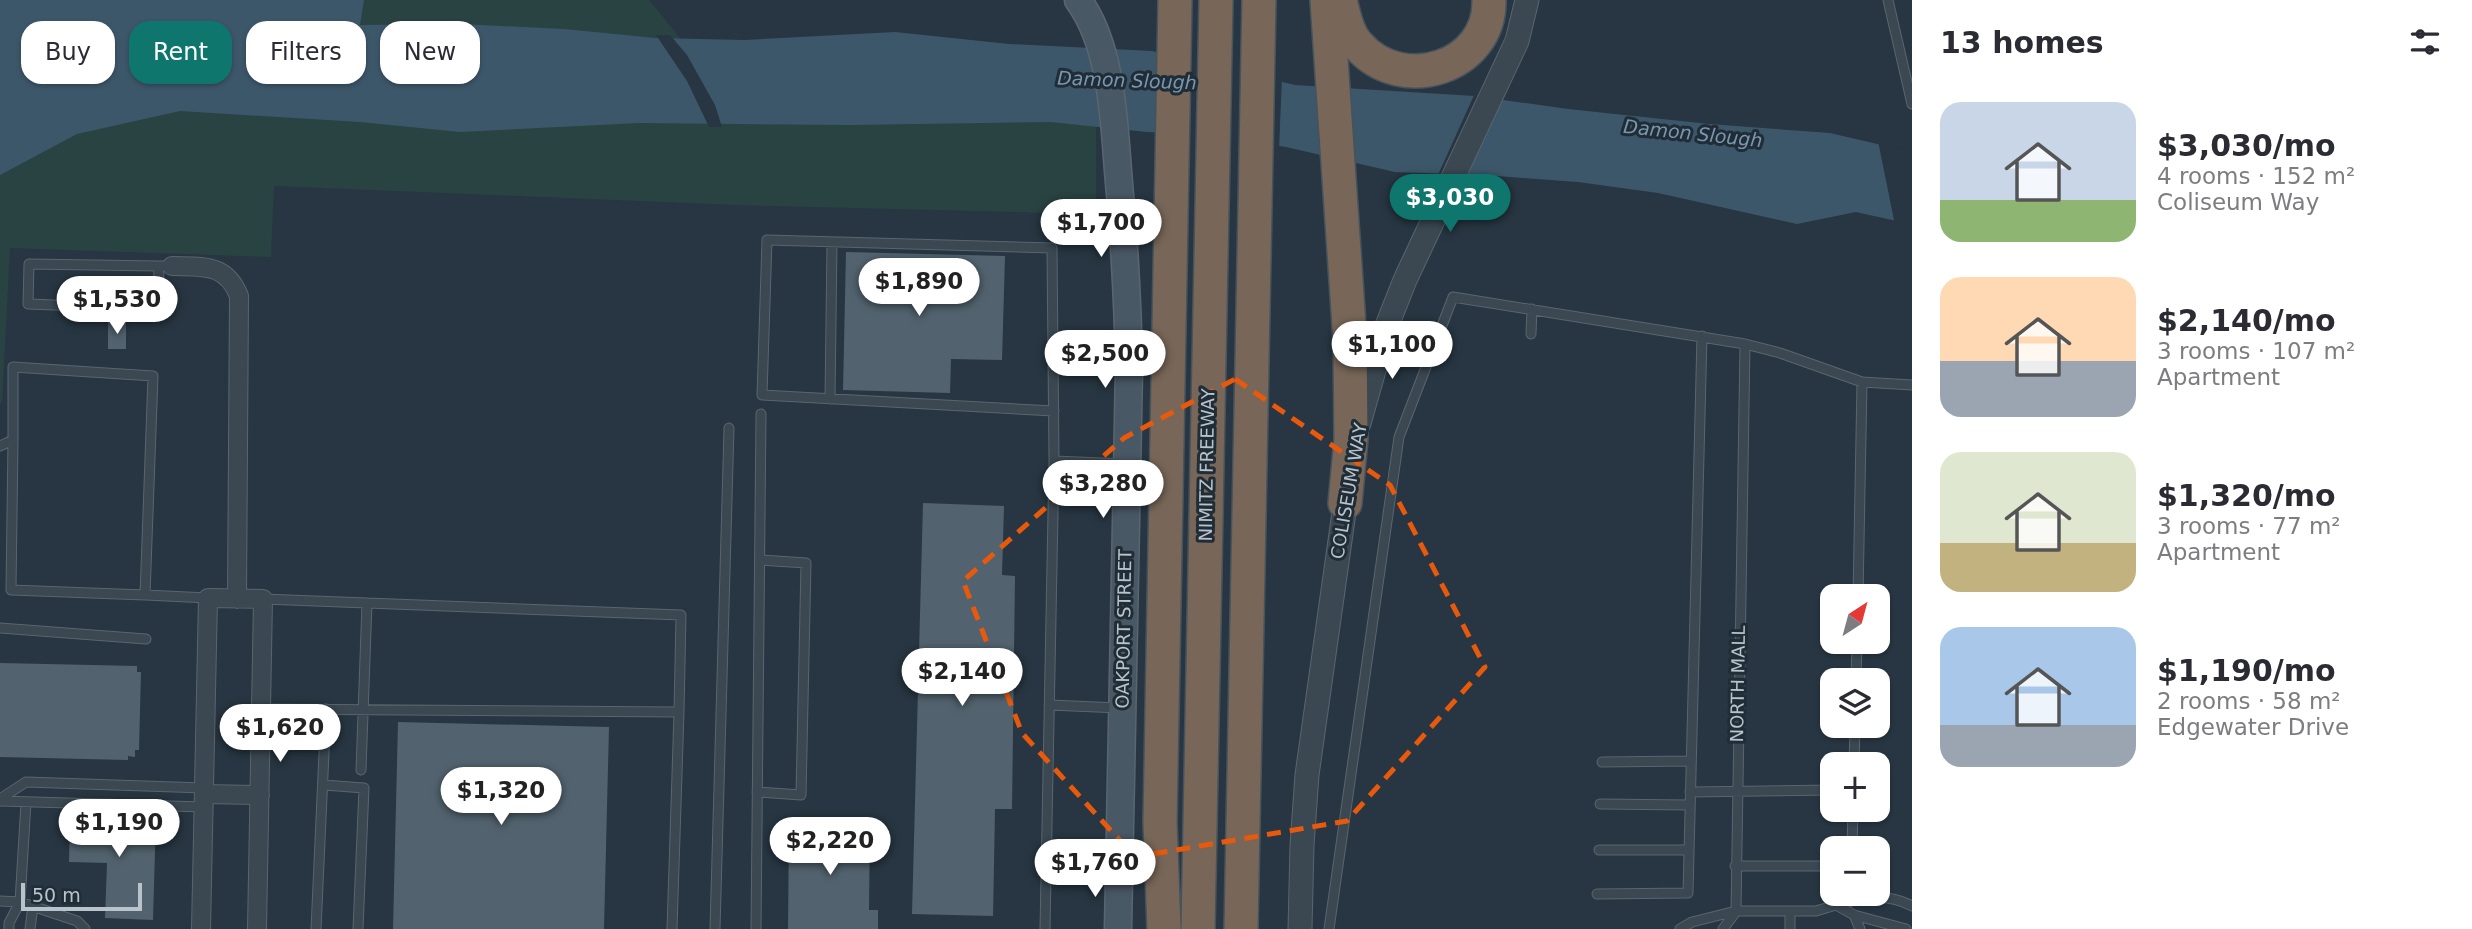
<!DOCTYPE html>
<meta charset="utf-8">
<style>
body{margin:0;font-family:"DejaVu Sans",sans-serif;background:#f7f7f7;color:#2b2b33;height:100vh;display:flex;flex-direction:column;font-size:26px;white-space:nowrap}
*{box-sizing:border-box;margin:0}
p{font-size:23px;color:#7c7c81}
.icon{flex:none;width:38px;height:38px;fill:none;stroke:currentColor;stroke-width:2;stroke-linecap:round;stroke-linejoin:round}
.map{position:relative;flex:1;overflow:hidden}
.drawer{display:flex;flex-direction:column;background:#fff;width:560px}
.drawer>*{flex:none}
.hud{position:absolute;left:21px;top:21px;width:665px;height:63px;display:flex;gap:14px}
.needle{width:46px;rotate:36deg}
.buttons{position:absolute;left:1820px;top:584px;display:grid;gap:14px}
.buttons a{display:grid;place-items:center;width:70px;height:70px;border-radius:14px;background:#fff;box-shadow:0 2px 5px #0004;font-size:35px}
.scale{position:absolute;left:21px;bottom:18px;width:121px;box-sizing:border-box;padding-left:7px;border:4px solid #b8c3cc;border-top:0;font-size:19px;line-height:24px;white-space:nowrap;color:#b8c3cc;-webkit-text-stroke:5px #202d37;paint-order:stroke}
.price{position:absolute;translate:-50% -60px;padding:0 16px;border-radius:24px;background:#fff;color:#222;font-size:23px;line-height:46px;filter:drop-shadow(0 2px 4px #0008)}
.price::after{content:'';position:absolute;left:50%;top:42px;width:21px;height:16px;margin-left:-10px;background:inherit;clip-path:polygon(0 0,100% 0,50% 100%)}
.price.selected{background:#0f766e;color:#fff}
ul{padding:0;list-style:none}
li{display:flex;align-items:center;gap:21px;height:175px;padding:0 28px}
li span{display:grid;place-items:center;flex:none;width:196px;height:140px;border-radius:21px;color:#555}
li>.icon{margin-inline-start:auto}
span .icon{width:84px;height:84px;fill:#fffc;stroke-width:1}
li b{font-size:30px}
h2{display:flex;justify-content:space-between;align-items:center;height:84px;padding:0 28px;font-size:30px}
.chip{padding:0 24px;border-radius:21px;background:#fff;box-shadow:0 2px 5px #0004;font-size:24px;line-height:63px}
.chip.selected{background:#0f766e;color:#fff}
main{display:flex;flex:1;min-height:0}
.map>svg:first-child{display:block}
.green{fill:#294342}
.water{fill:#3d576a}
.pier{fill:#273642}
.building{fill:#52636f}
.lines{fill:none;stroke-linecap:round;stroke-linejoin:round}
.service-casing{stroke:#59666f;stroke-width:11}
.minor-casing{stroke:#59666f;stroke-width:20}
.tertiary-casing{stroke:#59666f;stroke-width:25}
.secondary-casing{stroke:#59666f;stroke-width:29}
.motorway-casing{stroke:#46535c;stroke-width:36}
.service{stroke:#3b4852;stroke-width:9}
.minor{stroke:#3b4852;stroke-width:18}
.tertiary{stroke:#3b4852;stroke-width:23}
.secondary{stroke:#495865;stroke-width:26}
.motorway{stroke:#786758;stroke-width:33}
.marked{fill:none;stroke:#e8590c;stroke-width:5;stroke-dasharray:14 9;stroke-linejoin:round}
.labels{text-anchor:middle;stroke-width:6;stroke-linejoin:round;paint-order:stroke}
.street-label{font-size:18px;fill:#b8c3cc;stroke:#202d37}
.water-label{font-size:19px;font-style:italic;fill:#7997ae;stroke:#202d37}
</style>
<main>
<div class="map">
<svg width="1912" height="929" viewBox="0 0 1912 929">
<rect width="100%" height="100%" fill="#273642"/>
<path class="green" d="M0 0H649L697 59 728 124 1050 122 1096 126V214L737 205 274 186 271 257 10 248 2 403H0Z"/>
<path class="water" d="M0 0H364L360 25 461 24 564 29 655 38 744 40 895 32 1009 44 1152 51 1295 85 1475 96 1568 109 1709 124 1830 133 1886 146 1912 228 1901 222 1856 212 1797 224 1658 193 1578 182 1484 175 1395 172 1286 147 1211 135 1147 132 1050 122 849 125 639 123 460 132 360 122 180 111 77 134 0 175Z"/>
<path class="pier" d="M656 35H670L687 55 715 105 722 127H709L687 81Z
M1191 57 1282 78 1279 149 1211 138 1187 137Z
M1475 93 1501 96 1463 178 1437 177Z
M1878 141 1912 151V232L1895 225Z"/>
<path class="building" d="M846 252 1005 256 1002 360 951 359 950 393 843 390Z
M108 322H126V349H108Z
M923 503 1004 506 1002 575 1015 576 1012 809H995L993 916 912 914Z
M0 663 137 666V672H141L139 750H135V757L128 756V760L0 757Z
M398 722 609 727 604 929H393Z
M70 813 156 816 153 920 105 918 107 863 69 862Z
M789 822 870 824 869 910H878V929H788Z"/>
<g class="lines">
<defs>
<path id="service" d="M1888 0 1912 104
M159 266 158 309 28 304 29 264 159 266H172
M1531 334 1532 309
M1745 344 1736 911H1816L1836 905 1842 894
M830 399 832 242
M13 440 11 590 145 595
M0 446 13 440V367L153 376 145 595 208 598
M1054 461 1126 464
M1858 597 1862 382
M263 599 367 603 361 770
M367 603 681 615 679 712
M0 628 146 639
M1856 681 1857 642
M1049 705 1120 708
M261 709 679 712 672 929
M1602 762 1690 761
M1854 765 1855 726
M324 785 364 788 358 929
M757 792 801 795 806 563 760 560
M1690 792 1832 790
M0 799 26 782 204 788
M0 801 204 807
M1600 804 1689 805
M1852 849 1853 810
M1599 850H1689
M1735 866H1832
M1597 894 1688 893 1702 336
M0 901 20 902 26 802
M1836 905C1863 898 1886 892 1912 906
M1836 905 1854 915 1906 929
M1790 912V929
M1854 915 1860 929
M9 929V923L20 902 77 921 85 929
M30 929 33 906
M316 929 326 709
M715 929 729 428
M756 929 761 414
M1045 929 1054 461 1052 248 767 240 762 395 1054 411
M1329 929 1399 437 1453 297 1745 344 1780 353 1862 382 1912 385
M1680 929 1692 922 1736 911
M1723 929 1735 913"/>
<path id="minor" d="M172 266C203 267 226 263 239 296L237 599
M204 794 260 795
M201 929 208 598 263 599 257 929"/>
<path id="tertiary" d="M1359 423 1386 328 1405 280 1517 41 1527 0
M1300 929 1302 845 1307 775 1347 491"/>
<path id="secondary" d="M1078 0C1111 44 1114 118 1118 171 1124 237 1128 304 1129 370L1118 929"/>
<path id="motorway" d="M1327 0 1350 340 1351 439 1345 503
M1340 0C1344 15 1347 33 1358 45 1402 96 1491 67 1489 0
M1164 929 1160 822 1175 0
M1198 929 1216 0
M1241 929 1259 0"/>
</defs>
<use href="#service" class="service-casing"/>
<use href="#minor" class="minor-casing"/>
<use href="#tertiary" class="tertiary-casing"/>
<use href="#secondary" class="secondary-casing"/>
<use href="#motorway" class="motorway-casing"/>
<use href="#service" class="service"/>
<use href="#minor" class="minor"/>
<use href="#tertiary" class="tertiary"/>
<use href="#secondary" class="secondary"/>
<use href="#motorway" class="motorway"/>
</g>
<path class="marked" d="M1235 379 1390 485 1485 667 1347 821 1135 857 1022 733 963 581 1124 438Z"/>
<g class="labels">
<g class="street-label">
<text transform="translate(1207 465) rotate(-89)" y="6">NIMITZ FREEWAY</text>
<text transform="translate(1349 491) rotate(-80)" y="6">COLISEUM WAY</text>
<text transform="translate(1124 629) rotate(-89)" y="6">OAKPORT STREET</text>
<text transform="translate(1738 684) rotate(-89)" y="6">NORTH MALL</text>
</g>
<g class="water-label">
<text transform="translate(1127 80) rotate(2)" y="7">Damon Slough</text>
<text transform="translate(1693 133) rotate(6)" y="7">Damon Slough</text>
</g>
</g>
</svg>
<div class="buttons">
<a><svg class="needle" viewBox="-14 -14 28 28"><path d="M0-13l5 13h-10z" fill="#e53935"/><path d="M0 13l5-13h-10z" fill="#7c7c81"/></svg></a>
<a><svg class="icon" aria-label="layers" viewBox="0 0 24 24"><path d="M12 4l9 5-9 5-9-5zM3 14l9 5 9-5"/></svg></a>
<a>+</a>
<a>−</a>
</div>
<div class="scale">50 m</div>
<b class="price selected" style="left:1450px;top:234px">$3,030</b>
<b class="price" style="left:1101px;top:259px">$1,700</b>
<b class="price" style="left:919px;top:318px">$1,890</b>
<b class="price" style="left:117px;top:336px">$1,530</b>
<b class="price" style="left:1392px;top:381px">$1,100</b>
<b class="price" style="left:1105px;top:390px">$2,500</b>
<b class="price" style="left:1103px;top:520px">$3,280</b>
<b class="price" style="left:962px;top:708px">$2,140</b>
<b class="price" style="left:280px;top:764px">$1,620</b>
<b class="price" style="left:501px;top:827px">$1,320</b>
<b class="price" style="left:119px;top:859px">$1,190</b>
<b class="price" style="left:830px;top:877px">$2,220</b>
<b class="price" style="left:1095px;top:899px">$1,760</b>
<div class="hud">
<a class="chip">Buy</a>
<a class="chip selected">Rent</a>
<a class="chip">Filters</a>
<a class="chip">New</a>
</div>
</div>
<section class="drawer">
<h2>13 homes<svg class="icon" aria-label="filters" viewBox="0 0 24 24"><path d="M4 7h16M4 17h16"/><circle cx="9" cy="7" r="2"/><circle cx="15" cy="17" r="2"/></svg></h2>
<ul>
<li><span style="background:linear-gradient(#c9d6e8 70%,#8fb573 0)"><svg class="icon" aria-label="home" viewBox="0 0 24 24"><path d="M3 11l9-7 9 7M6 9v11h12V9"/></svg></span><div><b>$3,030/mo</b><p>4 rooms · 152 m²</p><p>Coliseum Way</p></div></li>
<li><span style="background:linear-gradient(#ffd9b3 60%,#9aa5b1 0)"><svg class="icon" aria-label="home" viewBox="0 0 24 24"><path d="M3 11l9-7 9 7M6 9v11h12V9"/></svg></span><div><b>$2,140/mo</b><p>3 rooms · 107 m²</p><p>Apartment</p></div></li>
<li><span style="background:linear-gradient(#dfe7d0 65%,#c2b280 0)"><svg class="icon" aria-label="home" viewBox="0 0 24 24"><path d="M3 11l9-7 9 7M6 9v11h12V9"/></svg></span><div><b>$1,320/mo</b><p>3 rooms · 77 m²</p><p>Apartment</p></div></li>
<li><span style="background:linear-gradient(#a9c7e8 70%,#9aa5b1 0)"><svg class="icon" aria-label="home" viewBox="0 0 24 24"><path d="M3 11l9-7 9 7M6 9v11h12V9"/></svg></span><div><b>$1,190/mo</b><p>2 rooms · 58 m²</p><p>Edgewater Drive</p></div></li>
</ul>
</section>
</main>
